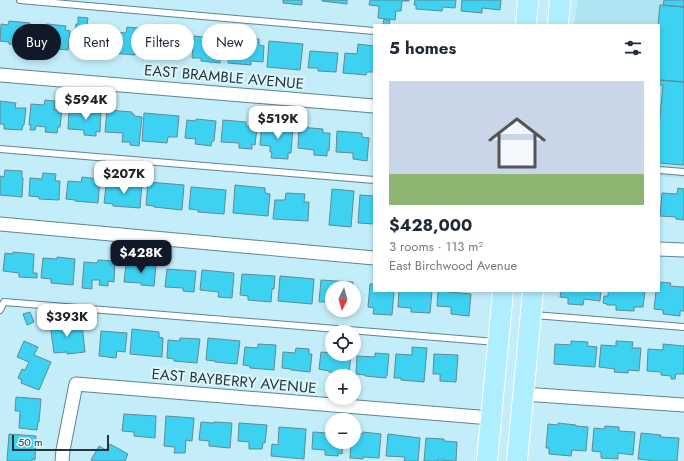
<!DOCTYPE html>
<meta charset="utf-8">
<style>
body{margin:0;font-family:Jost,sans-serif;background:#f6f6f7;color:#1f2937;height:100vh;display:flex;flex-direction:column;font-size:15px;white-space:nowrap}
*{box-sizing:border-box;margin:0}
p{font-size:13px;color:#747a83}
.icon{flex:none;width:22px;height:22px;fill:none;stroke:currentColor;stroke-width:2;stroke-linecap:round;stroke-linejoin:round}
.map{position:relative;flex:1;overflow:hidden}
.drawer{position:absolute;left:373px;top:24px;width:287px;height:268px;display:flex;flex-direction:column;background:#fff;border-radius:0px;box-shadow:0 2px 6px #0003}
.drawer>*{flex:none}
.hud{position:absolute;left:12px;top:24px;width:301px;height:36px;display:flex;gap:8px}
.needle{width:26px;rotate:185deg}
.buttons{position:absolute;left:325px;top:281px;display:grid;gap:8px}
.buttons a{display:grid;place-items:center;width:36px;height:36px;border-radius:50%;background:#fff;box-shadow:0 2px 6px #0003;font-size:20px}
.scale{position:absolute;left:12px;bottom:10px;width:97px;box-sizing:border-box;padding-left:4px;border:2px solid #25353a;border-top:0;font-size:11px;line-height:14px;white-space:nowrap;color:#25353a;-webkit-text-stroke:3px #def7fe;paint-order:stroke}
.price{position:absolute;translate:-50% -34px;padding:0 9px;border-radius:8px;background:#fff;color:#222;font-size:13px;line-height:26px;filter:drop-shadow(0 1px 2px #0008)}
.price::after{content:'';position:absolute;left:50%;top:24px;width:12px;height:9px;margin-left:-6px;background:inherit;clip-path:polygon(0 0,100% 0,50% 100%)}
.price.current{background:#111827;color:#fff}
ul{padding:0;list-style:none}
li{display:grid;align-content:center;gap:8px;height:212px;padding:0 16px}
li span{display:grid;place-items:center;height:124px;border-radius:0px;color:#555}
li>.icon{margin-inline-start:auto}
span .icon{width:72px;height:72px;fill:#fffc;stroke-width:1}
li b{font-size:17px}
h2{display:flex;justify-content:space-between;align-items:center;height:48px;padding:0 16px;font-size:17px}
.chip{padding:0 14px;border-radius:18px;background:#fff;box-shadow:0 2px 6px #0003;font-size:14px;line-height:36px}
.chip.current{background:#111827;color:#fff}
.map>svg:first-child{display:block}
.built{fill:#b0e3f2}
.building{fill:#3dd1f2;stroke:#628a94}
.lines{fill:none;stroke-linecap:round;stroke-linejoin:round}
.lane-casing{stroke:#5e8590;stroke-width:8}
.street-casing{stroke:#5e8590;stroke-width:15}
.primary-casing{stroke:#fff;stroke-width:22}
.lane{stroke:#fff;stroke-width:6}
.street{stroke:#fff;stroke-width:13}
.primary{stroke:#afeefe;stroke-width:20}
.labels{text-anchor:middle;stroke-width:4;stroke-linejoin:round;paint-order:stroke}
.street-label{font-size:15px;fill:#25353a;stroke:#def7fe}
</style>
<div class="map">
<svg width="684" height="461" viewBox="0 0 684 461">
<rect width="100%" height="100%" fill="#c3edf9"/>
<path class="built" d="M578 0H684V178L659 176V25H574Z"/>
<path class="building" d="M283 0H302V5L283 3Z
M322 0H347V4L322 1Z
M370 0H409V1H402L401 11H396L395 20 378 18 379 6 369 5Z
M415 0H456L455 8 443 7 442 11 416 9V5H414Z
M462 0H501L500 10 482 8V13L461 11Z
M664 0H684V7L663 5Z
M660 5 684 7V82L659 80V25H658Z
M78 17 88 18 87 25 109 27 107 53 73 50 76 24H78Z
M384 19 390 21 389 25 383 24Z
M9 21 30 23 28 46 9 44V42L0 41 1 24 8 25Z
M47 24 66 26 65 30 70 31 68 50 34 47 35 28H47Z
M127 27 138 28V32H143V35H145L144 52 136 51 135 55 111 53 113 32 126 33Z
M161 27 176 29V32L184 33V35H186L184 53 175 52V58L150 56 152 33 160 34Z
M194 36 222 39 220 63 201 61V58H192Z
M242 38 259 39V45L264 46 263 62 251 61V65L228 63 229 42 241 44Z
M269 41 303 44 300 70 267 67Z
M358 44 374 46V72H367L366 75 343 73 345 53 357 54Z
M310 51 338 53 336 72 318 71V68H308Z
M659 80 684 82V165L659 163V125L663 85H659Z
M45 100 55 101 54 110H62L60 127H58L57 133 45 132 46 127 36 126 35 130H30L31 125H29L31 104 44 105Z
M0 101 16 103 15 108H26L24 125H23L22 130 4 129V124H0Z
M79 109 101 110 100 132 96 131V136L84 135V130L68 129 69 111 79 112Z
M107 110 132 112V114H134V116L142 117 139 146 130 145V142H122L123 133 105 132Z
M144 113 179 116 177 137H168L167 143 142 141Z
M196 119 216 121 214 141H212L211 146 195 144 196 139 185 138 187 120 196 121Z
M223 120 246 122V126L257 127 255 145 252 144V149L239 148V143L221 142Z
M262 124 293 126 291 153H288V159L271 158 272 152H270V146L260 145Z
M299 127 323 129V133H330L329 151 327 150V156L314 155V150L298 148Z
M337 131 362 133V137L369 138 367 161 353 159V153L336 152Z
M5 170 22 171V178H23L22 197 0 195V176L4 177Z
M43 173 56 174 55 181H60L59 200 39 199V197L29 196 30 178 42 179Z
M82 177 100 179 98 203 75 201V200L66 199 68 181 81 182Z
M119 181 142 183 140 208 113 206V204L104 203 106 186 119 187Z
M148 182 184 185 182 210 154 207V206L146 205Z
M235 185 265 188V193L270 194 268 216 233 213Z
M191 187 226 190 224 214 198 212V210L189 209Z
M678 188 684 189V220L676 219V217L660 216 662 193 677 194Z
M332 189 354 191 351 227 329 225Z
M286 193 305 194 304 202H309L308 221 273 219 275 200H285Z
M360 195 374 196V224L358 223Z
M13 252 34 254 33 273H37V278L19 277V273L3 271 5 253 13 254Z
M57 257 75 259 73 285 51 283V279L41 278 43 258 57 259Z
M98 260 115 261 114 282 108 281V286L99 285 100 280H92V289L82 288 84 262 97 263Z
M135 263 156 265 154 286 141 285V283L124 282 126 264 135 265Z
M167 269 196 271 194 292 183 291V288L165 287Z
M202 270 234 273 232 298 218 297 219 292 200 290Z
M242 274 275 276 274 289H272L271 302 248 300V296L240 295Z
M280 276 314 279 312 304 278 301Z
M321 280 353 282V288H332V307H329L330 302H319Z
M659 282 671 283 670 286 684 287V311H680V316L663 314V310L654 309 656 291H659Z
M370 284H374V291H394L392 315 373 314 374 308 368 307Z
M399 291H432L430 313 411 312V308L398 307Z
M438 291H449V292L471 294 469 316 451 314V307L437 306Z
M561 291H601L600 301 584 299 583 305 568 304V298L560 297Z
M608 291H645L643 307H634V311L616 310V305H607V304L603 303 604 296H608Z
M30 312 34 322 27 325 23 314Z
M68 321V327L82 325 85 352 67 354V352L54 353 50 324Z
M132 329 159 332V337L163 338 162 357 130 354Z
M101 331 127 333 125 352 117 351 116 358 99 356Z
M180 338 200 339 197 363 174 361V359L167 358 168 340 179 341Z
M208 338 240 341 237 364 215 362V361L206 360Z
M24 341 38 347 34 355 51 362 39 390 21 383 22 380 18 378 22 369 25 370 29 362 17 357Z
M571 341 588 342 587 346 597 347 595 367 554 364 555 344 571 345Z
M616 341 633 342 632 348H641L639 371 628 370V373L614 372 615 369 599 367 601 345 616 346Z
M258 344 276 345 274 370 250 368V366L243 365 245 347 258 348Z
M663 344 684 346V374H676L675 379H671V376L661 375V372L647 371 648 349 663 350Z
M412 347 427 348 424 382 401 380V378H394L396 354 412 355Z
M296 348 309 349V354H312L310 372 291 370V369L282 368 283 352 295 353Z
M321 352 332 353V354H351L349 374 329 372V371L319 369Z
M375 353 389 354 387 376H386V378L365 376V375L356 374 357 356 375 357Z
M434 354 458 355 456 382 440 381V374H433Z
M16 397 41 399 39 422H38L37 430 19 428 20 411H15Z
M124 414 156 416 155 438 134 436V432L122 431Z
M166 416 194 418 192 441 186 440 185 453H174L175 447 164 446Z
M201 422 214 423V422L232 423 230 448 209 446V441L199 440Z
M239 423 267 425 265 443H263L262 449H249V442L238 441Z
M558 423 576 425V426L588 427 586 451 572 450 571 456 549 454V448H546L548 424 558 425Z
M605 426 619 427V431L635 432 633 455 618 453V459L601 458V452L592 451 594 428 604 429Z
M279 427 306 429 304 459 271 456 272 444 278 445Z
M328 430H332V442H343L342 454 338 453V456L325 455V450L312 449 313 432 328 433Z
M363 432 381 434 379 458 363 457V459L350 458 351 442H354V433L363 434Z
M641 433 661 435 660 437 679 438 677 461H654L638 459Z
M9 434 36 436 35 460 32 459V461H7Z
M388 434 420 438 418 461H404L405 457 386 456Z
M426 438 444 439V441L457 442 456 461 438 460V461H424Z
M110 444 128 454 125 461H93L91 460 99 446 106 450Z"/>
<g class="lines">
<defs>
<path id="lane" d="M20 0 374 31
M0 149 374 180
M659 170 684 172
M0 310 4 302 496 342
M534 315 684 327"/>
<path id="street" d="M0 75 374 106
M0 224 374 258
M659 249 684 250
M523 394 684 405
M62 461 63 450 76 384 491 418"/>
<path id="primary" d="M526 25 528 0
M558 25 560 0
M487 461 503 291
M517 461 533 291"/>
</defs>
<use href="#lane" class="lane-casing"/>
<use href="#street" class="street-casing"/>
<use href="#primary" class="primary-casing"/>
<use href="#lane" class="lane"/>
<use href="#street" class="street"/>
<use href="#primary" class="primary"/>
</g>
<g class="labels">
<g class="street-label">
<text transform="translate(224 77) rotate(5)" y="5">EAST BRAMBLE AVENUE</text>
<text transform="translate(234 381) rotate(5)" y="5">EAST BAYBERRY AVENUE</text>
</g>
</g>
</svg>
<div class="buttons">
<a><svg class="needle" viewBox="-14 -14 28 28"><path d="M0-13l5 13h-10z" fill="#e53935"/><path d="M0 13l5-13h-10z" fill="#747a83"/></svg></a>
<a><svg class="icon" aria-label="locate" viewBox="0 0 24 24"><circle cx="12" cy="12" r="6"/><path d="M12 2v4M12 18v4M2 12h4M18 12h4"/></svg></a>
<a>+</a>
<a>−</a>
</div>
<div class="scale">50 m</div>
<b class="price" style="left:86px;top:121px">$594K</b>
<b class="price" style="left:278px;top:140px">$519K</b>
<b class="price" style="left:124px;top:195px">$207K</b>
<b class="price current" style="left:141px;top:274px">$428K</b>
<b class="price" style="left:67px;top:338px">$393K</b>
<div class="hud">
<a class="chip current">Buy</a>
<a class="chip">Rent</a>
<a class="chip">Filters</a>
<a class="chip">New</a>
</div>
<section class="drawer">
<h2>5 homes<svg class="icon" aria-label="filters" viewBox="0 0 24 24"><path d="M4 7h16M4 17h16"/><circle cx="9" cy="7" r="2"/><circle cx="15" cy="17" r="2"/></svg></h2>
<ul>
<li><span style="background:linear-gradient(#c9d6e8 75%,#8fb573 0)"><svg class="icon" aria-label="home" viewBox="0 0 24 24"><path d="M3 11l9-7 9 7M6 9v11h12V9"/></svg></span><div><b>$428,000</b><p>3 rooms · 113 m²</p><p>East Birchwood Avenue</p></div></li>
</ul>
</section>
</div>
